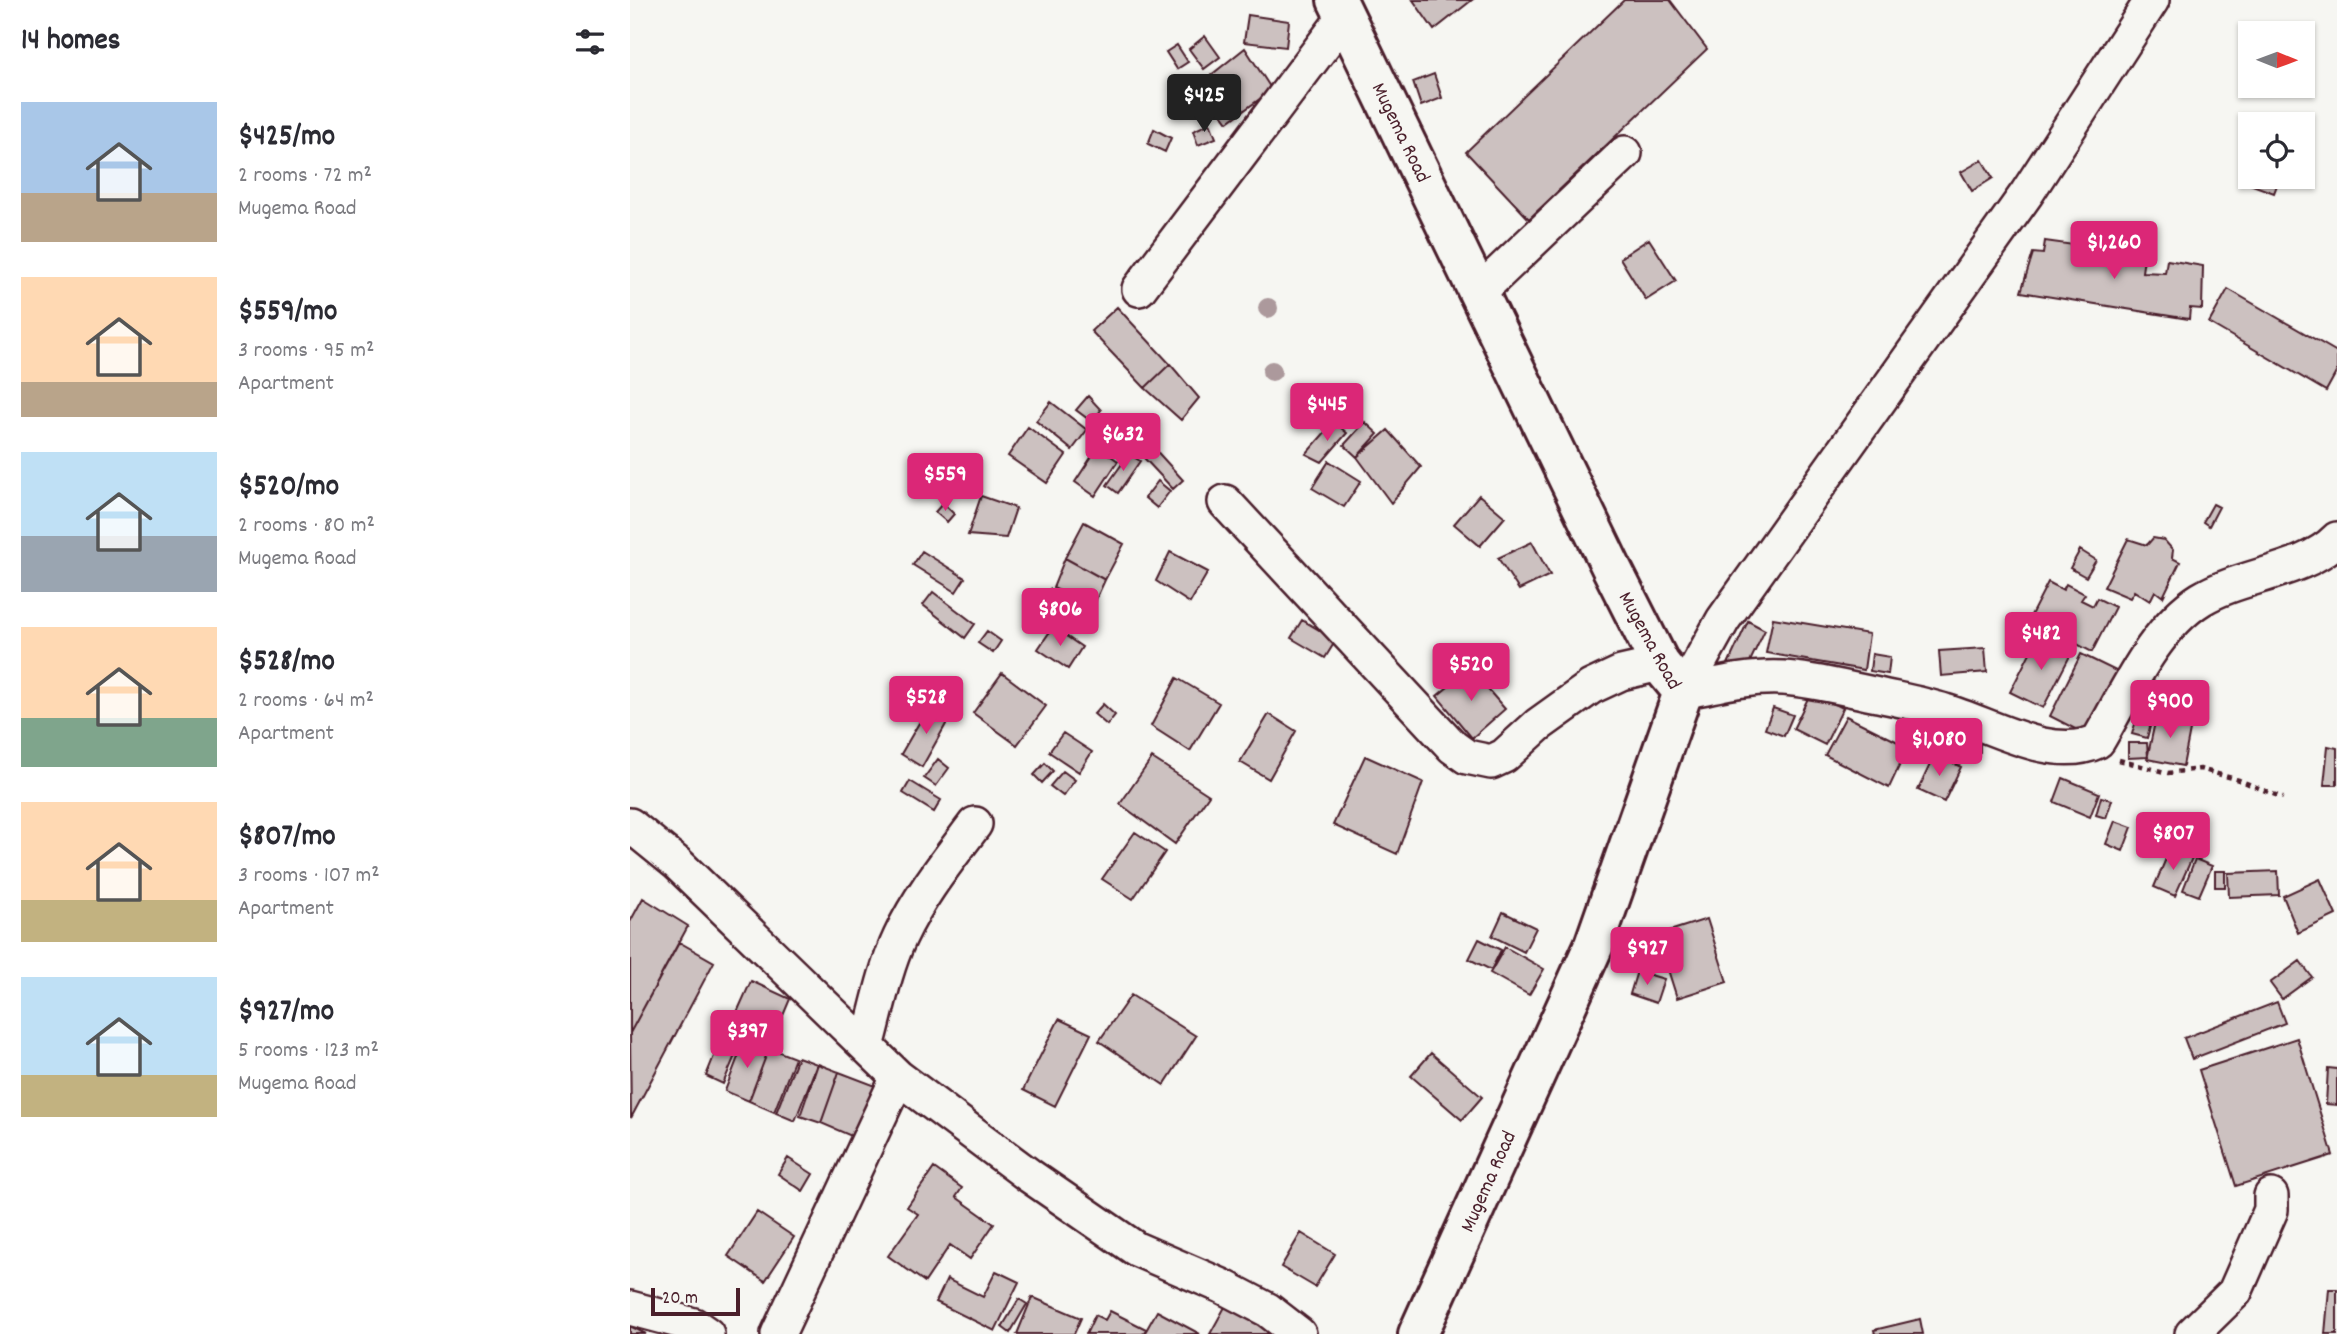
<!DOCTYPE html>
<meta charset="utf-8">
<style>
body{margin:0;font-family:Dekko,sans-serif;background:#f2f2f3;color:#2b2b33;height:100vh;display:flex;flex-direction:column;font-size:26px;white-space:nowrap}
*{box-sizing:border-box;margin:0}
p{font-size:23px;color:#7c7c81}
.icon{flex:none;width:38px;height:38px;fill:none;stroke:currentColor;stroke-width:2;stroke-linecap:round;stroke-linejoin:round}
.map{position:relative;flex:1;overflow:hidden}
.drawer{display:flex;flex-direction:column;background:#fff;width:630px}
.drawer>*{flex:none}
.needle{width:46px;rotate:91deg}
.controls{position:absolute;left:1608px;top:21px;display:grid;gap:14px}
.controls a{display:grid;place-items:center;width:77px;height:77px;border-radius:0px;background:#fff;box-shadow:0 2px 5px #0004;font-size:35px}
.scale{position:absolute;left:21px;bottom:18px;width:89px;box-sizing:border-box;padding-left:7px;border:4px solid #4a1f2b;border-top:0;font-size:19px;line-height:24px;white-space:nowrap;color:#4a1f2b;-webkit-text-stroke:5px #f6f6f2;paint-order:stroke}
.price{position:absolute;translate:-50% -60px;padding:0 16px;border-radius:7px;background:#db2777;color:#fff;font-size:23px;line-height:46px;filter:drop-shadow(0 2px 4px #0008)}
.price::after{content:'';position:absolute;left:50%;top:42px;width:21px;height:16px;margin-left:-10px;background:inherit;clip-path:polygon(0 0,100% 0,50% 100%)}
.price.on{background:#222;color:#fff}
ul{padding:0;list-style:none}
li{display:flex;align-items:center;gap:21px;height:175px;padding:0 21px}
li span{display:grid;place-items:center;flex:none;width:196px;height:140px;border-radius:0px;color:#555}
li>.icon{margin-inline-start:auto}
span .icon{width:84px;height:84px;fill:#fffc;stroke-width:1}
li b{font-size:30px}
h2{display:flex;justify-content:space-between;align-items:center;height:84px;padding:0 21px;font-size:30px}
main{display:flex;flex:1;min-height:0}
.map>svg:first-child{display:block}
.building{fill:#ccc1c0;stroke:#4a1f2b;stroke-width:2}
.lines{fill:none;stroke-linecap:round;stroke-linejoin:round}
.street-casing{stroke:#4a1f2b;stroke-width:38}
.secondary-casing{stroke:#4a1f2b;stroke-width:44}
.path{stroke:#4a1f2b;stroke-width:4.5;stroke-dasharray:5 5;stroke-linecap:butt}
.street{stroke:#f6f6f2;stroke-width:33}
.secondary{stroke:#f6f6f2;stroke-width:38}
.tree{fill:#ac999c}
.labels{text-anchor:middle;stroke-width:7;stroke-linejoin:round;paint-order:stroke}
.street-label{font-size:21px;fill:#4a1f2b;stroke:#f6f6f2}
</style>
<main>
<section class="drawer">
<h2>14 homes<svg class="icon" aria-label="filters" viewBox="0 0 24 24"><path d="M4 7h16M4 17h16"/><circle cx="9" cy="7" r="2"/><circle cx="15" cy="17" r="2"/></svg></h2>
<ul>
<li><span style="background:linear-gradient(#a9c7e8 65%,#b9a48a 0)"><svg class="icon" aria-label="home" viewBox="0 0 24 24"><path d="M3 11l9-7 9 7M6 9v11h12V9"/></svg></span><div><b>$425/mo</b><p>2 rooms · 72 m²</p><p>Mugema Road</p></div></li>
<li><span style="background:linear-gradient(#ffd9b3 75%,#b9a48a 0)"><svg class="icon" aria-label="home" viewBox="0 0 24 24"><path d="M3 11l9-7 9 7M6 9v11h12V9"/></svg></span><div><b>$559/mo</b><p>3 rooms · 95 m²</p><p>Apartment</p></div></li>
<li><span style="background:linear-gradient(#bfe0f5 60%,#9aa5b1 0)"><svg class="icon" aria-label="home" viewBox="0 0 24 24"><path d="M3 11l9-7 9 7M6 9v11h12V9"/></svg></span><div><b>$520/mo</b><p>2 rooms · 80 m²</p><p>Mugema Road</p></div></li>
<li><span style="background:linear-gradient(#ffd9b3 65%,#7fa58c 0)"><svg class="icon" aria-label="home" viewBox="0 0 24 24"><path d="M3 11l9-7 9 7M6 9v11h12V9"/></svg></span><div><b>$528/mo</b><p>2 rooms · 64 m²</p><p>Apartment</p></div></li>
<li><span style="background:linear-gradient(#ffd9b3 70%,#c2b280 0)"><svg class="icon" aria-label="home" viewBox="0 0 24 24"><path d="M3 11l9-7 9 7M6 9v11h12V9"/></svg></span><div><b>$807/mo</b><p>3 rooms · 107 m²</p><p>Apartment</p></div></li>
<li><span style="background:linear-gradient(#bfe0f5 70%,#c2b280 0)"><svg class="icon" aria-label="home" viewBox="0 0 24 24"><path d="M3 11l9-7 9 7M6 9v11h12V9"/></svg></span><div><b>$927/mo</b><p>5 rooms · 123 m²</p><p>Mugema Road</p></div></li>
</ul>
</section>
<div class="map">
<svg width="1707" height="1334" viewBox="0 0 1707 1334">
<rect width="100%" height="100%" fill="#f6f6f2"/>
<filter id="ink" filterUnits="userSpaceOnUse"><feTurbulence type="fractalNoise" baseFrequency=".0143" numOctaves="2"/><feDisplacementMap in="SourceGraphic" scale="14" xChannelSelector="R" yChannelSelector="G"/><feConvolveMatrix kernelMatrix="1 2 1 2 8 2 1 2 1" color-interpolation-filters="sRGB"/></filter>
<g filter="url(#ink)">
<path class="building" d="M783 0H842L804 30Z
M994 0H1040L1077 49 899 219 836 152Z
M618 15 659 21 656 47 614 42Z
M575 36 590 57 574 69 559 49Z
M547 45 558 62 547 69 536 52Z
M615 48 642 90 598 122 570 84Z
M804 74 812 98 791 106 783 82Z
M580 123 586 138 568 145 563 131Z
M524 129 541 138 535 152 518 144Z
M1352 160 1363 178 1342 191 1331 172Z
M1620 164V177H1650L1644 193 1614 182Z
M1019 239 1046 281 1016 300 990 258Z
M1415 241 1444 245 1441 261 1449 262 1450 244 1478 249 1476 264 1484 266 1485 253 1514 258 1512 272 1535 273 1537 260 1573 266 1572 309 1560 308 1559 319 1391 292 1403 253 1413 254Z
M1598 289 1707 352V371L1696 391 1579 323Z
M487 307 540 364 515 388 461 331Z
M540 364 569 398 551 420 515 388Z
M458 396 471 410 462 422 446 410Z
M421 402 457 430 442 450 406 421Z
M704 422 717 433 692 462 676 454Z
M735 422 748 434 727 457 714 445Z
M398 427 436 455 417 483 378 456Z
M758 430 791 467 761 503 727 457Z
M511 434 553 480 543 489 501 444Z
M468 447 488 461 465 496 445 482Z
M499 454 510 461 488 493 477 485Z
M699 461 731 481 714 507 682 488Z
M528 481 540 491 527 508 515 498Z
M849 495 875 517 850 546 824 524Z
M351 496 386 508 376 538 338 535Z
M313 503 324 514 317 522 305 512Z
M1583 504 1589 507 1579 526 1573 522Z
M454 522 494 544 475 580 435 558Z
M1523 538 1534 540 1543 550 1542 558 1550 562 1533 597 1525 591 1520 601 1504 591 1500 598 1474 587 1498 539 1517 545Z
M902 542 920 575 889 590 868 558Z
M1450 550 1466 560 1456 577 1440 568Z
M292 551 335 578 326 592 283 565Z
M540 552 578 572 560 603 526 581Z
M435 558 475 580 463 606 423 588Z
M1418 582 1433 590 1436 584 1455 594 1451 600 1463 606 1467 598 1485 607 1462 652 1399 619Z
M420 589 434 598 423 617 408 608Z
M303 592 345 624 335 638 293 605Z
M1143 618 1239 634 1234 670 1136 653Z
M672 620 706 640 695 658 661 638Z
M1118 621 1135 630 1115 672 1098 664Z
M423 627 452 647 438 669 408 649Z
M357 631 371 641 363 653 348 643Z
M1409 635 1442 652 1413 708 1380 692Z
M1355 648 1357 672 1311 676 1309 651Z
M1242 654 1260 657 1258 674 1240 671Z
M1451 654 1488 672 1457 735 1420 716Z
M840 669 875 709 842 738 807 696Z
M372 673 416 706 387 745 343 713Z
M547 678 589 703 560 751 521 726Z
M1181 692 1213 708 1195 745 1163 729Z
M300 704 320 717 292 767 271 754Z
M473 704 485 715 477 725 464 714Z
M1143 708 1163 715 1154 736 1135 729Z
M1510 708 1524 712 1517 738 1502 734Z
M1527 713 1562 720 1553 766 1517 759Z
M639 714 666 731 639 779 610 762Z
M1216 716 1278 747 1259 788 1195 755Z
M433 733 462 752 449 772 419 752Z
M1343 743 1350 744V752H1343Z
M1498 743H1517L1518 757 1498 758Z
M1698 746 1707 748V785H1694Z
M1305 754 1331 767 1314 802 1288 790Z
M735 756 793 782 767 854 703 825Z
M522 758 579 795 545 844 490 804Z
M308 759 319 768 306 786 294 778Z
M415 763 423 771 412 783 404 775Z
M433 771 445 780 433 796 420 786Z
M1433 778 1469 793 1460 817 1424 802Z
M280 781 311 800 304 812 273 793Z
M1471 797 1482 800 1476 818 1466 815Z
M1485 821 1502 827 1493 851 1476 844Z
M505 832 535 852 503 899 472 879Z
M1540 849 1562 858 1545 896 1524 887Z
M1565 859 1582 866 1569 896 1553 890Z
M1585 871H1595V887H1585Z
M1648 871 1649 895 1599 897 1598 873Z
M1690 879 1706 915 1668 933 1653 896Z
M13 898 58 926 0 1033V922Z
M873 912 906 928 894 952 862 936Z
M1077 919 1097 982 1047 998 1027 935Z
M849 939 871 950 861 970 839 959Z
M49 942 84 962 1 1118 0 1033Z
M875 947 914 969 899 995 860 973Z
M1670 961 1682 977 1652 999 1640 983Z
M1007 971 1034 979 1026 1003 1000 994Z
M121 981 160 999 144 1037 104 1019Z
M501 995 566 1036 534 1085 469 1041Z
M1647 1002 1655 1023 1562 1059 1554 1038Z
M429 1019 461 1034 425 1106 393 1090Z
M95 1029 113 1037 93 1084 76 1076Z
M1667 1038 1703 1155 1606 1186 1569 1070Z
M115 1039 139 1048 119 1101 95 1091Z
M139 1048 165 1058 144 1112 119 1101Z
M801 1053 852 1097 832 1120 781 1076Z
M168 1057 187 1064 165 1121 146 1113Z
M188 1064 209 1072 191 1123 170 1116Z
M1698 1068 1707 1069V1105L1696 1104Z
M209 1072 246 1086 226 1138 191 1123Z
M158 1158 183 1174 173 1191 148 1174Z
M304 1168 332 1188 326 1197 364 1224 340 1259 320 1245 295 1282 258 1256 288 1214 277 1207Z
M127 1212 164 1237 135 1281 98 1256Z
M671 1233 705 1254 685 1287 651 1267Z
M366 1271 389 1282 365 1331 306 1302 317 1279 353 1297Z
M1699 1289H1707V1334H1695Z
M601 1296 642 1334H580Z
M402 1297 451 1318 444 1334H387Z
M389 1299 397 1304 380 1333 372 1327Z
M480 1311 516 1329 513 1334H456L465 1315 475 1320Z
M527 1311 570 1334H514Z
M1290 1319 1293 1334H1245L1244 1330Z
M0 1326 16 1334H0Z"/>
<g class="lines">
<defs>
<path id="street" d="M509 289 715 16
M849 292 995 153
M595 502 823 747 837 757 861 762 874 756 908 725 961 687 991 673 1030 664
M1053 692 1093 620 1397 193 1522 0
M1053 692C1086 685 1119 676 1153 678 1185 680 1217 689 1248 695 1270 700 1293 704 1315 711 1360 724 1422 763 1468 741 1495 695 1524 628 1571 599 1610 575 1675 572 1707 539
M0 825 48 864 268 1077 400 1176 506 1249 592 1286 638 1310 669 1334
M237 1047C247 1011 254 971 270 937 289 896 318 860 345 824
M0 1308 64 1325 77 1334
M148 1334 268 1077
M1562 1334 1605 1292 1641 1210V1196"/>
<path id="secondary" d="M707 0 981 567 1030 664 1053 692 964 945 788 1334"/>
</defs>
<use href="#street" class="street-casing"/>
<use href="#secondary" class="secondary-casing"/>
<path class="path" d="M1489 760 1538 773 1570 769 1609 780 1653 798"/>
<use href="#street" class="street"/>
<use href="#secondary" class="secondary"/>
</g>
<g class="tree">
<circle cx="638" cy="308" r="10"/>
<circle cx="642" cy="371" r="10"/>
</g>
</g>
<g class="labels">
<g class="street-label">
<text transform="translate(772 132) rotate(64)" y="7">Mugema Road</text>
<text transform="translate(1021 640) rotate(61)" y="7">Mugema Road</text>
<text transform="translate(857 1181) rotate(-66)" y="7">Mugema Road</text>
</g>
</g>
</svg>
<div class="controls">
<a><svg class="needle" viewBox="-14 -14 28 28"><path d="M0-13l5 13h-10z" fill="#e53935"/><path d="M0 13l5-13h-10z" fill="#7c7c81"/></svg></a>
<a><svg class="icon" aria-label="locate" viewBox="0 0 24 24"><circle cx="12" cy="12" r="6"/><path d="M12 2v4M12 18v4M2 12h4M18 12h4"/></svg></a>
</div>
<div class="scale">20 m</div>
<b class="price on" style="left:574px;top:134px">$425</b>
<b class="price" style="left:1484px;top:281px">$1,260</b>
<b class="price" style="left:697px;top:443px">$445</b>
<b class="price" style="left:493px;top:473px">$632</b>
<b class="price" style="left:315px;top:513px">$559</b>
<b class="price" style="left:430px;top:648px">$806</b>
<b class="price" style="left:1411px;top:672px">$482</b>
<b class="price" style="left:841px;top:703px">$520</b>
<b class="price" style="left:296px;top:736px">$528</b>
<b class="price" style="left:1540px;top:740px">$900</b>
<b class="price" style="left:1309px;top:778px">$1,080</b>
<b class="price" style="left:1543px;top:872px">$807</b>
<b class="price" style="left:1017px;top:987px">$927</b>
<b class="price" style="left:117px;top:1070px">$397</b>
</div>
</main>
